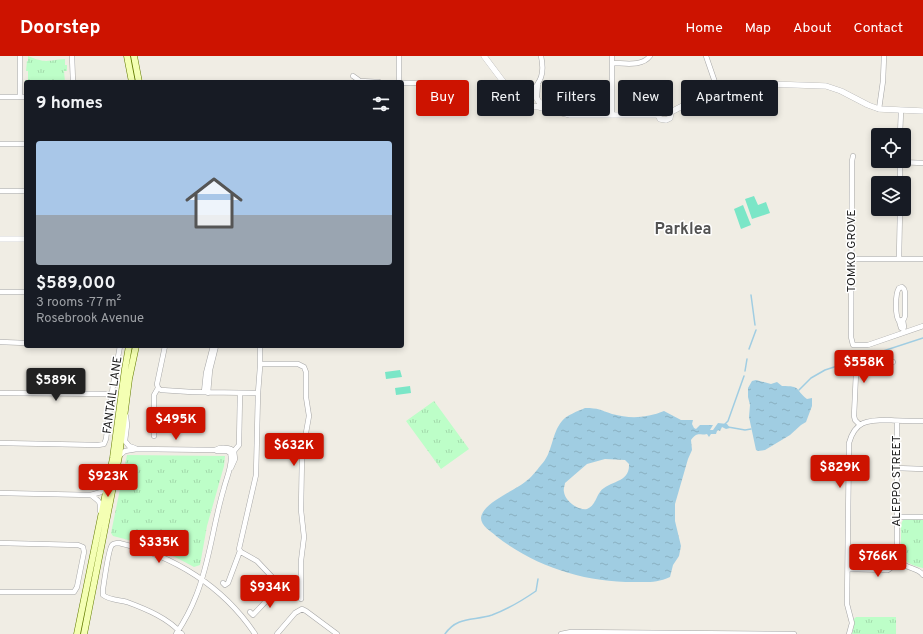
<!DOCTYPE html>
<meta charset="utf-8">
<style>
body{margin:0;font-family:Overpass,sans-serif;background:#20242c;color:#f1f3f6;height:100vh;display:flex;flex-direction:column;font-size:15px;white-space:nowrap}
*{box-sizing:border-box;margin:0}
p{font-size:13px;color:#9ea1a6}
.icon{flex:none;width:22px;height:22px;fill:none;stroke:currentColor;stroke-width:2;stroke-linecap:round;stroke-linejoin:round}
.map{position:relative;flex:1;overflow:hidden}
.drawer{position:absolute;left:24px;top:24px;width:380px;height:268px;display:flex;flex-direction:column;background:#171b24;border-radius:4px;box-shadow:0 2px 6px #0003}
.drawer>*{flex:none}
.guide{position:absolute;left:416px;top:24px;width:380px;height:36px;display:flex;gap:8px}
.tools{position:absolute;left:871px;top:72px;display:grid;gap:8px}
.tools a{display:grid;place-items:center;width:40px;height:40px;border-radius:4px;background:#171b24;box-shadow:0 2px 6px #0003;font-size:20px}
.price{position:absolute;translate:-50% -34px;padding:0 9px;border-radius:4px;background:#cd1300;color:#fff;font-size:13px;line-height:26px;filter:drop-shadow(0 1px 2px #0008)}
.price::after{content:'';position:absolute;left:50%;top:24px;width:12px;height:9px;margin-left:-6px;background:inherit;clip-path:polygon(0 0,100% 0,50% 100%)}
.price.on{background:#222;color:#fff}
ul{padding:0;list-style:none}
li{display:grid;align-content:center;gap:8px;height:212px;padding:0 12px}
li span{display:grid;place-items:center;height:124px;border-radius:4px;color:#555}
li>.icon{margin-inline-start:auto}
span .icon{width:72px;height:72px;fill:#fffc;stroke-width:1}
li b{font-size:17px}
h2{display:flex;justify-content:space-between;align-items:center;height:48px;padding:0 12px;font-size:17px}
.pill{padding:0 14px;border-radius:4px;background:#171b24;box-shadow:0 2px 6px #0003;font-size:14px;line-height:36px}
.pill.on{background:#cd1300;color:#fff}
header{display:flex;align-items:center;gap:24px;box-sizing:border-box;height:56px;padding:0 20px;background:#cd1300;color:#fff}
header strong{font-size:19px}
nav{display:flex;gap:22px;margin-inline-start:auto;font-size:14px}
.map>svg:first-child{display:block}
.park{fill:url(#park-tufts)}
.pitch{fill:#7be6c7}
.water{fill:url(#water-ripples);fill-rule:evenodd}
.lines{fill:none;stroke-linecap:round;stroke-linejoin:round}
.stream{stroke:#a0cde2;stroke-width:1.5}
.minor-casing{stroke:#a6a6a6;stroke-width:5.5}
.tertiary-casing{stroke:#a6a6a6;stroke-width:6}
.secondary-casing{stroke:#627b00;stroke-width:7}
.minor{stroke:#fff;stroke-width:4.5}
.tertiary{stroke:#fff;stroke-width:5.5}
.secondary{stroke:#f4ffb3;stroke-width:6}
.labels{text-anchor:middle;stroke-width:3;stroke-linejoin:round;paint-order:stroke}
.street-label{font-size:12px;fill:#1f1f1f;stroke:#fff}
.district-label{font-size:16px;font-weight:bold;fill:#525252;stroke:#fff}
</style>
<header>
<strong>Doorstep</strong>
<nav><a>Home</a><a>Map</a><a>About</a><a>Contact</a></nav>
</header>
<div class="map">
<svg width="923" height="578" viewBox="0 0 923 578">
<defs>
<pattern id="park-tufts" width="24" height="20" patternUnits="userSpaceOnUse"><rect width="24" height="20" fill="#bdfec8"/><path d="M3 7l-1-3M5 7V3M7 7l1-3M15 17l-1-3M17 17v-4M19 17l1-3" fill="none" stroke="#a2d9ab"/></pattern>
<pattern id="water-ripples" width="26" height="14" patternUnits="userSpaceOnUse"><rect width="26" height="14" fill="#a0cde2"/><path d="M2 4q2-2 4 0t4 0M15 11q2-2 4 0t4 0" fill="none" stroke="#89b0c1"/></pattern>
</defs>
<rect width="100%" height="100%" fill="#f0ede4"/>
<path class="park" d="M28 0C46 8 48 4 65 3V9H67V15H64L65 26H26L25 35V24H28V15H26L27 5H28Z
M434 345 469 393 441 413 406 365Z
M127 399 225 400 224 410 207 470 200 509 194 511C168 496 142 487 113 480L111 477Z
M905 463 923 464V512C901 507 900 500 901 480 901 475 900 469 903 464Z
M856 561H896V578H852L854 570V563Z"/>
<path class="pitch" d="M754 140 758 149 766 146 770 157 752 163 745 143Z
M743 149 751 169 741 173 734 153Z
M400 314 402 321 386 323 385 316Z
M410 330 411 337 396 339 395 332Z"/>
<path class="water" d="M756 324 771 328 777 326 782 330C802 330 794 333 807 343L812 342V350L806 366 801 369 790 379 765 394 758 395 756 394 749 361 750 349 748 341V332L752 325Z
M585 352C599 352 600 354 612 358 630 363 647 362 664 355L681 364H693L692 368 694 372 696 373 700 369H713L710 374H713L718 367 727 368 730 372 726 373 722 371 720 375 718 374 717 375 716 378H711L709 381 707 378C699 380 698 375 691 384L692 394 688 403 675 448V465L681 490 679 500 673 509 670 521C657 527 648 526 634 526 584 526 536 511 496 480 491 475 481 470 481 462 482 447 514 435 525 426 531 422 536 415 541 409 553 397 551 378 562 365 567 359 578 355 585 352ZM605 403 625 404 629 408C630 428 609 424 600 436 596 441 595 450 587 453 579 455 565 445 564 436 563 433 565 429 565 427L587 408Z"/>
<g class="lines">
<path class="stream" d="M751 239 755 269
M749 293 756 274
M745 315 747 303
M799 334 811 322 825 314 923 282
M724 369 728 365 744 320
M728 371 745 374 751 373
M445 578C457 560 474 565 492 559 508 553 523 544 536 535L538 523"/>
<defs>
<path id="minor" d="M72 0 73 26
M612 0V59
M706 0 717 32
M612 7C624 7 642 11 650 0
M353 20 360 25 379 26
M399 26V0
M402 27H442
M530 38C541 25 545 18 541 0
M0 41H26
M20 41V0
M537 41 538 27
M879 53 883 25 884 0
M900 79 901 55
M0 88H26
M853 100 852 105 851 281 853 289H868L923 270
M900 106 923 107
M900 127V105
M0 135H26
M851 203H923
M899 203 900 153
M902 231 904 233 905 236V260L904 263 899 265C895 260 895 238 899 232Z
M0 236H26
M899 265 901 272 903 273 904 271 903 264
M0 286 26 287
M260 308H298L304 311 306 316V341L309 360 302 399 301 454 304 481 301 505V543
M158 332 161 334 192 336 258 337 260 311V290
M158 332 157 328 165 290
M204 336 206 317 213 290
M0 337 112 338
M208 337 210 314 216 290
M258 337 256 419 239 493 241 496 257 505 273 522 283 525H301
M126 360 127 369 125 385 129 390 135 392
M897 365V498C903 516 916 509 923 519
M860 369 855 364 854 360 856 317C863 310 883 307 893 306
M154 380V339L158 332
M0 387 98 389 104 388 106 383 113 329 120 290
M234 395 239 389 240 337
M119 400 125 395 137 393 215 394C220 391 230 391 234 395
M231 412 235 403 234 395
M896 412 923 413
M0 437 91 439 101 436 107 430
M91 439C98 445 101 444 100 455
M896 461H923
M0 487 78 489 83 491 84 496 77 531 74 536H0
M848 513 888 514 900 505
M223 527 225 529 228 527 240 495
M250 556 253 559C262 549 276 537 279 524
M176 578C184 566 191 553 196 540 210 506 213 468 224 432 226 423 234 406 230 397L227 395H217L215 394
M182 578C168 562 146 553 127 546 120 544 109 544 103 539V533C104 526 109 492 112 489 114 487 116 487 119 487 174 500 223 530 255 578
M277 578 295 557 302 553 306 555 337 578
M561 578 571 576 794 578
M849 578 852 567 847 548 849 387C855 365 867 364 888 364 900 365 911 365 923 365"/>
<path id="tertiary" d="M484 0 502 24 528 50 539 51 570 59H658
M515 34 524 38H534L539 46 546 50
M671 56 717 32 742 27 826 30 841 35 868 49 879 53 923 55
M658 59 660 63 666 64 670 62 671 56
M658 59 659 55 663 52H668L671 56
M0 183H26"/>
<path id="secondary" d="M127 0 132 26
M134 0 139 26
M77 578 113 402 125 313 129 290
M84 578 119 400 129 323 136 290"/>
</defs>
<use href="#minor" class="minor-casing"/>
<use href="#tertiary" class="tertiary-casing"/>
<use href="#secondary" class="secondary-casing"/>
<use href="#minor" class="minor"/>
<use href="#tertiary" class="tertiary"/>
<use href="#secondary" class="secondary"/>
</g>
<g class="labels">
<g class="street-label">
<text transform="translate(851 195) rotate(-90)" y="4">TOMKO GROVE</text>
<text transform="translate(112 339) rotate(-82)" y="4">FANTAIL LANE</text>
<text transform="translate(896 425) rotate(-90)" y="4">ALEPPO STREET</text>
</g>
<g class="district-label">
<text x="683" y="178">Parklea</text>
</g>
</g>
</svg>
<div class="tools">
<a><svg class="icon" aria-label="locate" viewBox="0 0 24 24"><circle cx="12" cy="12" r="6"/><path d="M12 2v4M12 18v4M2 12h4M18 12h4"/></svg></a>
<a><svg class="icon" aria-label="layers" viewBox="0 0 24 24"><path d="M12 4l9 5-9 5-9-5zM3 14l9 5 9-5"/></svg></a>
</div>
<b class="price" style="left:864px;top:328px">$558K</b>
<b class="price on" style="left:56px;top:346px">$589K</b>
<b class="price" style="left:176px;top:385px">$495K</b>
<b class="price" style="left:294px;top:411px">$632K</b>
<b class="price" style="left:840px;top:433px">$829K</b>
<b class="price" style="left:108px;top:442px">$923K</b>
<b class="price" style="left:159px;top:508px">$335K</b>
<b class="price" style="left:878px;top:522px">$766K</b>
<b class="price" style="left:270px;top:553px">$934K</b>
<div class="guide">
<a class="pill on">Buy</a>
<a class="pill">Rent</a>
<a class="pill">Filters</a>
<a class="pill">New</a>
<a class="pill">Apartment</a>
</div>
<section class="drawer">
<h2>9 homes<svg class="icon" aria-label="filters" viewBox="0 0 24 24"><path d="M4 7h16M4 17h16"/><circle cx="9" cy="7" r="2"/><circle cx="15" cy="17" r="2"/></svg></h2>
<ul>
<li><span style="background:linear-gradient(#a9c7e8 60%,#9aa5b1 0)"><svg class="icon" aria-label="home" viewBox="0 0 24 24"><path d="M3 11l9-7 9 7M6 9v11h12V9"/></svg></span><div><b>$589,000</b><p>3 rooms · 77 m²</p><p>Rosebrook Avenue</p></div></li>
</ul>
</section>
</div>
